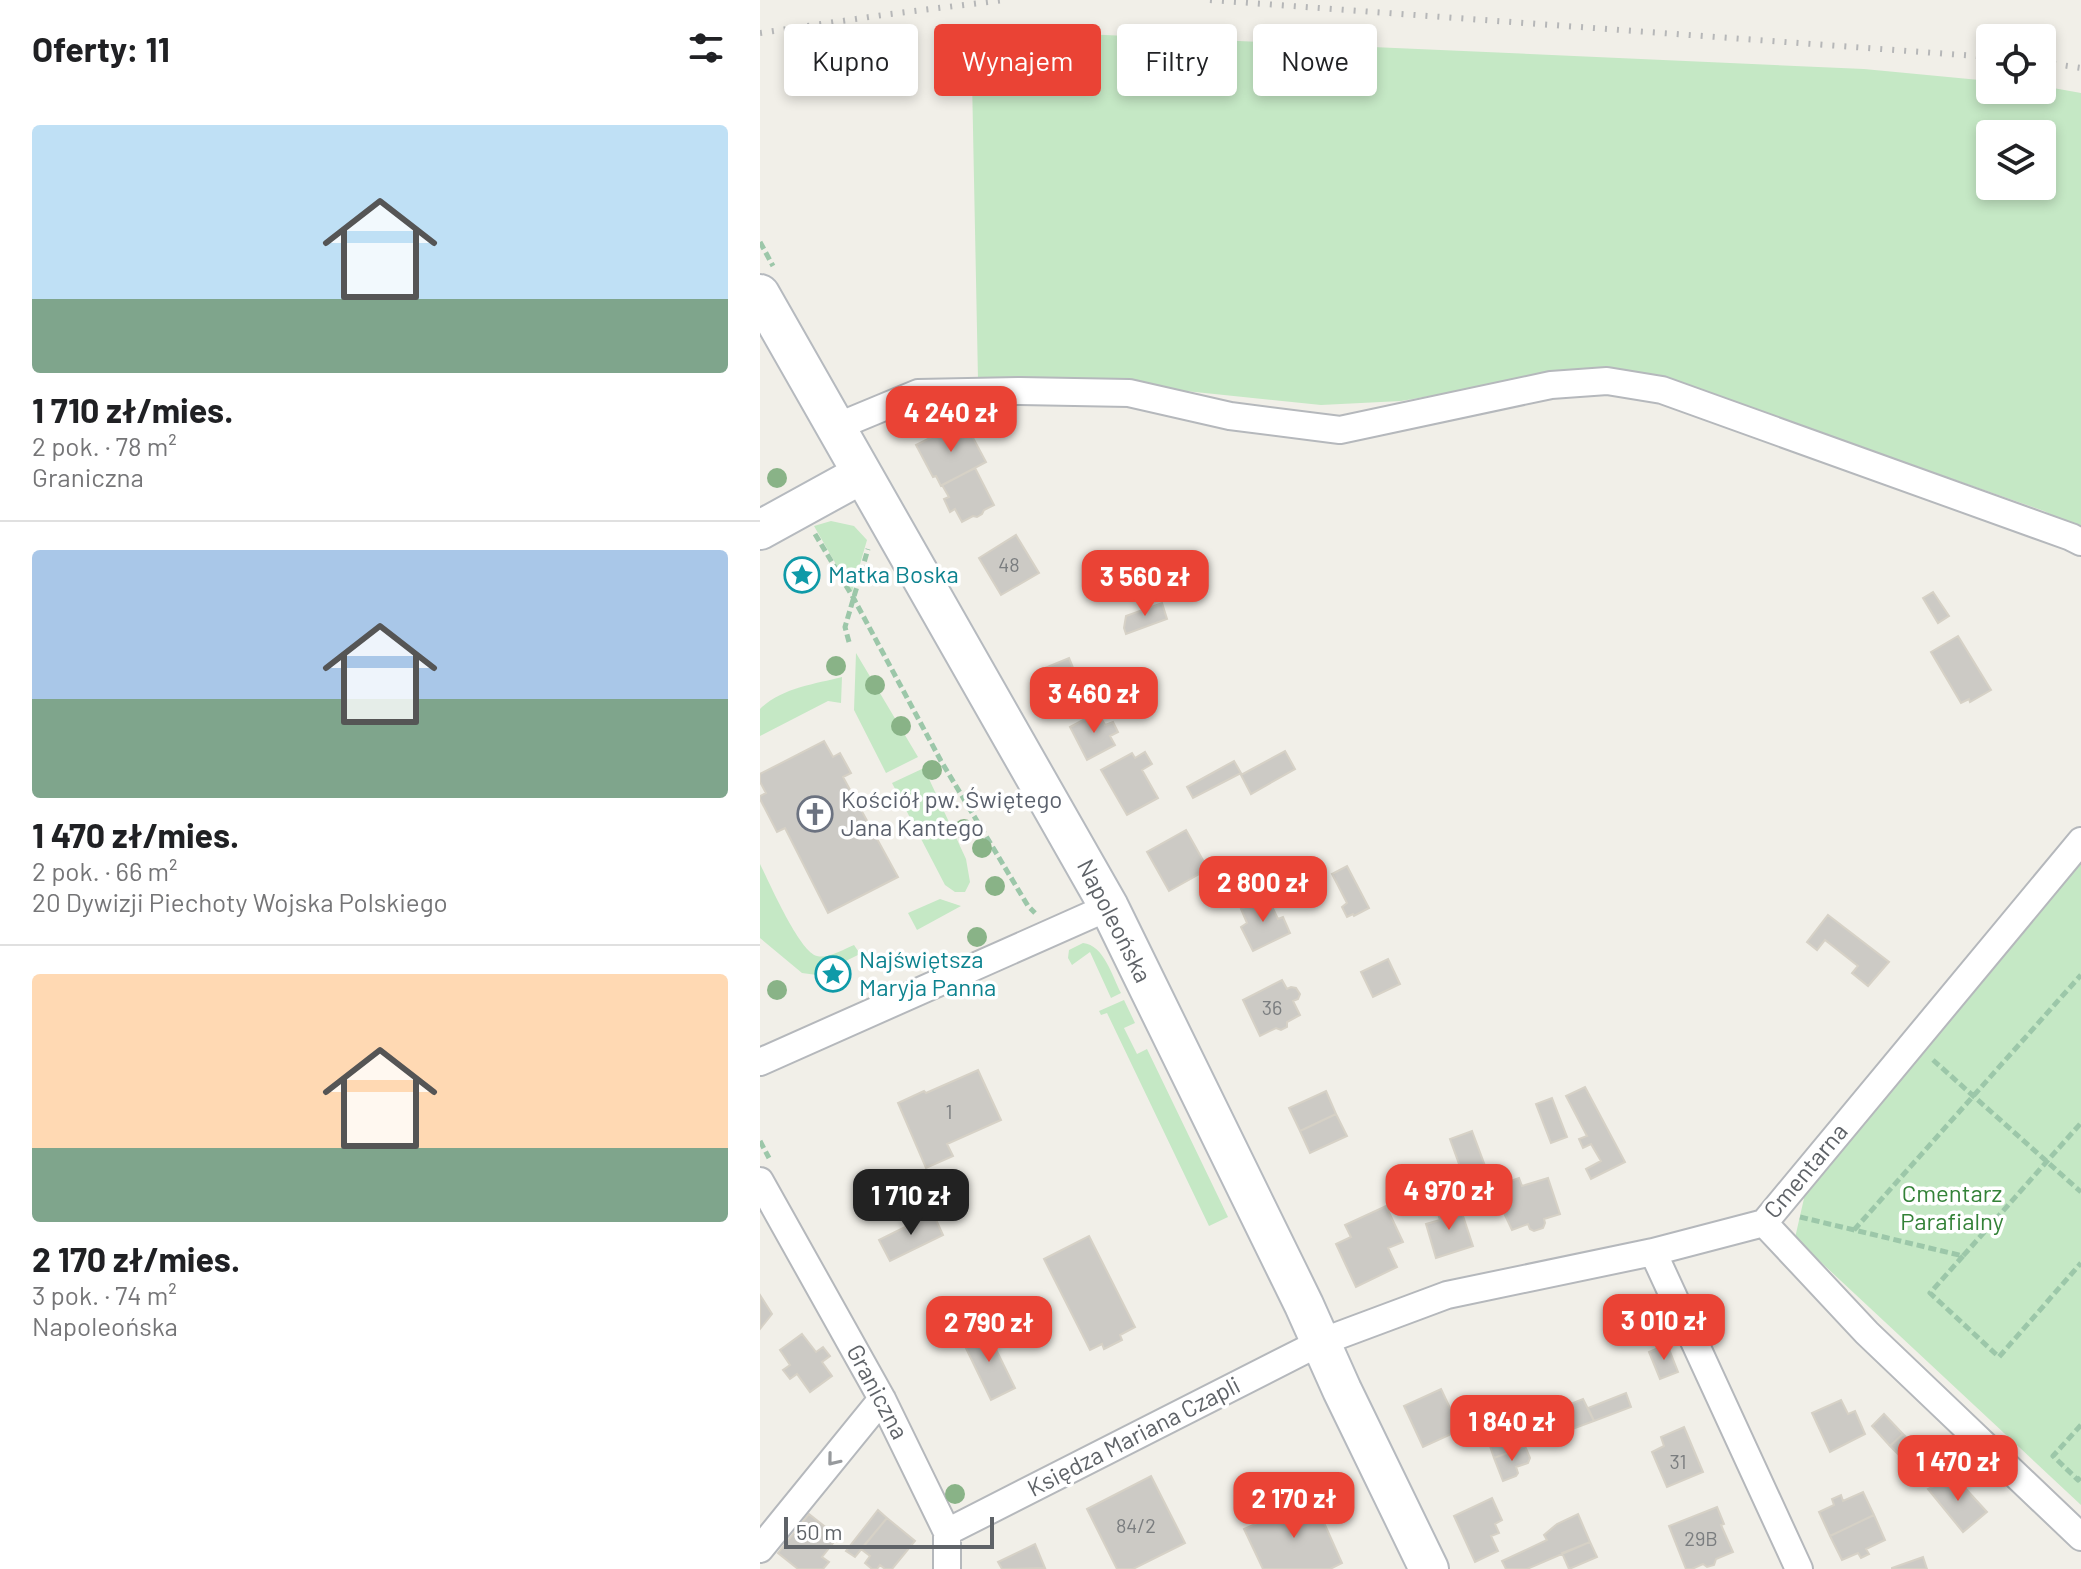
<!DOCTYPE html>
<html lang="pl">
<meta charset="utf-8">
<style>
body{margin:0;font-family:Barlow,sans-serif;background:#f6f6f6;color:#202124;height:100vh;display:flex;flex-direction:column;font-size:30px;white-space:nowrap}
*{box-sizing:border-box;margin:0}
p{font-size:26px;color:#757577}
.icon{flex:none;width:44px;height:44px;fill:none;stroke:currentColor;stroke-width:2;stroke-linecap:round;stroke-linejoin:round}
.map{position:relative;flex:1;overflow:hidden}
.details{display:flex;flex-direction:column;background:#fff;width:760px}
.details>*{flex:none}
.guide{position:absolute;left:24px;top:24px;width:760px;height:72px;display:flex;gap:16px}
.tools{position:absolute;left:1216px;top:24px;display:grid;gap:16px}
.tools a{display:grid;place-items:center;width:80px;height:80px;border-radius:8px;background:#fff;box-shadow:0 4px 12px #0003;font-size:40px}
.scale{position:absolute;left:24px;bottom:20px;width:210px;box-sizing:border-box;padding-left:8px;border:4px solid #5f6368;border-top:0;font-size:22px;line-height:28px;white-space:nowrap;color:#5f6368;-webkit-text-stroke:6px #fff;paint-order:stroke}
.price{position:absolute;translate:-50% -68px;padding:0 18px;border-radius:16px;background:#ea4335;color:#fff;font-size:26px;line-height:52px;filter:drop-shadow(0 2px 4px #0008)}
.price::after{content:'';position:absolute;left:50%;top:48px;width:24px;height:18px;margin-left:-12px;background:inherit;clip-path:polygon(0 0,100% 0,50% 100%)}
.price.on{background:#222;color:#fff}
ul{padding:0;list-style:none}
li{display:grid;align-content:center;gap:16px;height:424px;padding:0 32px}
li+li{border-top:2px solid #e0e0e0}
li span{display:grid;place-items:center;height:248px;border-radius:8px;color:#555}
li>.icon{margin-inline-start:auto}
span .icon{width:144px;height:144px;fill:#fffc;stroke-width:1}
li b{font-size:34px}
h2{display:flex;justify-content:space-between;align-items:center;height:96px;padding:0 32px;font-size:34px}
.pill{padding:0 28px;border-radius:8px;background:#fff;box-shadow:0 4px 12px #0003;font-size:28px;line-height:72px}
.pill.on{background:#ea4335;color:#fff}
main{display:flex;flex:1;min-height:0}
.map>svg:first-child{display:block}
.green{fill:#c5e8c5;fill-rule:evenodd}
.building{fill:#cccac5;stroke:#d6d1c6;stroke-width:2}
.lines{fill:none;stroke-linecap:round;stroke-linejoin:round}
.street-casing{stroke:#b5b8bc;stroke-width:30}
.secondary-casing{stroke:#b6babf;stroke-width:42}
.path{stroke:#9cc7a9;stroke-width:5;stroke-dasharray:8 4;stroke-linecap:butt}
.street{stroke:#fff;stroke-width:26}
.secondary{stroke:#fff;stroke-width:38}
.rail{stroke:#b6b7b8;stroke-width:6;stroke-dasharray:2 10;stroke-linecap:butt}
.tree{fill:#89b387}
.oneway{stroke:#979a9d}
.labels{text-anchor:middle;stroke-width:7;stroke-linejoin:round;paint-order:stroke}
.number-label{font-size:20px;fill:#7a7d7f}
.culture-label{font-size:24px;fill:#0d838f;stroke:#fff;text-anchor:start}
.worship-label{font-size:24px;fill:#5b616d;stroke:#fff;text-anchor:start}
.street-label{font-size:24px;fill:#5f6368;stroke:#fff}
.park-label{font-size:24px;fill:#348238;stroke:#fff}
</style>
<main>
<section class="details">
<h2>Oferty: 11<svg class="icon" aria-label="filters" viewBox="0 0 24 24"><path d="M4 7h16M4 17h16"/><circle cx="9" cy="7" r="2"/><circle cx="15" cy="17" r="2"/></svg></h2>
<ul>
<li><span style="background:linear-gradient(#bfe0f5 70%,#7fa58c 0)"><svg class="icon" aria-label="home" viewBox="0 0 24 24"><path d="M3 11l9-7 9 7M6 9v11h12V9"/></svg></span><div><b>1 710 zł/mies.</b><p>2 pok. · 78 m²</p><p>Graniczna</p></div></li>
<li><span style="background:linear-gradient(#a9c7e8 60%,#7fa58c 0)"><svg class="icon" aria-label="home" viewBox="0 0 24 24"><path d="M3 11l9-7 9 7M6 9v11h12V9"/></svg></span><div><b>1 470 zł/mies.</b><p>2 pok. · 66 m²</p><p>20 Dywizji Piechoty Wojska Polskiego</p></div></li>
<li><span style="background:linear-gradient(#ffd9b3 70%,#7fa58c 0)"><svg class="icon" aria-label="home" viewBox="0 0 24 24"><path d="M3 11l9-7 9 7M6 9v11h12V9"/></svg></span><div><b>2 170 zł/mies.</b><p>3 pok. · 74 m²</p><p>Napoleońska</p></div></li>
</ul>
</section>
<div class="map">
<svg width="1321" height="1569" viewBox="0 0 1321 1569">
<rect width="100%" height="100%" fill="#f1efe8"/>
<path class="green" d="M211 29 1104 69 1230 81V90H1282V86L1321 93V529L1284 511 1078 439 836 368 641 401 561 405 339 382 218 380ZM1230 134H1282V186H1230Z
M71 521 94 526 107 540 92 592 54 526Z
M96 653 158 757 126 773 94 710Z
M82 677 81 703 68 701 0 736V709C21 688 55 684 82 677Z
M164 768 206 859 210 882 205 892H195L185 885 132 783Z
M1321 862V1505L1035 1238 1050 1172Z
M0 864C9 882 40 953 57 956 68 959 84 949 94 945L100 954 57 975 42 973 0 938Z
M180 899 201 906 157 930 148 913Z
M323 943C344 945 352 976 361 993L351 998 330 952 312 965 308 958 309 950Z
M364 1000 375 1023 364 1028 377 1054 387 1049 468 1217 449 1226 347 1013 341 1015 339 1011Z"/>
<path class="building" d="M204 421 226 462 181 486 176 476 173 477 156 445Z
M215 468 234 505 224 510 222 514 217 517 213 516 202 522 195 509 190 512 184 499 189 497 182 485Z
M256 535 279 573 241 595 219 558Z
M1173 592 1189 616 1178 623 1163 598Z
M402 603 407 619 366 634 364 628 366 616Z
M1198 636 1231 690 1210 702 1209 699 1201 703 1171 652Z
M309 658 320 685 304 691 300 681 287 686 280 670Z
M356 686 368 709 355 716 343 694Z
M338 712 345 725 353 722 358 732 350 736 355 745 327 760 310 727Z
M64 741 73 757 80 753 91 773 83 777 138 877 68 913 25 828 17 832 0 799V796L6 793 0 782V774Z
M525 751 535 769 491 794 481 775Z
M385 752 392 764 382 770 398 798 367 815 341 770 372 753 375 758Z
M474 761 481 773 433 798 427 787Z
M426 830 448 869 409 891 387 852Z
M587 866 609 908 594 916 593 914 587 917 582 907 587 903 572 874Z
M507 896 518 919 523 917 530 933 493 951 481 927 487 923 481 909Z
M1068 915 1129 962 1108 986 1092 973 1098 966 1065 940 1057 950 1047 942Z
M628 959 640 984 613 997 601 972Z
M522 980 527 989 531 987 536 988 540 994 538 999 533 1001 540 1015 527 1022V1027L521 1030 516 1028 500 1036 483 1000Z
M218 1070 241 1120 187 1144 193 1156 166 1168 138 1103 164 1091 166 1093Z
M825 1087 865 1162 831 1179 826 1169 841 1161 831 1144 823 1148 819 1139 827 1136 806 1096Z
M566 1091 576 1114 540 1131 529 1108Z
M792 1098 807 1137 791 1143 776 1104Z
M576 1114 587 1136 550 1153 540 1131Z
M712 1131 737 1198 717 1205 710 1185 707 1186 690 1139Z
M759 1178 762 1186 788 1178 800 1214 784 1219 785 1223 783 1228 774 1231 770 1229 768 1224 752 1230 737 1198 733 1187Z
M691 1203 695 1215 702 1213 713 1246 676 1258 666 1224 680 1220 676 1208Z
M626 1206 643 1242 628 1248 637 1267 596 1287 576 1244 591 1237 585 1225Z
M173 1213 183 1235 130 1261 119 1240Z
M329 1236 375 1327 360 1335 362 1340 344 1349 342 1344 330 1350 284 1259Z
M0 1295 12 1314 0 1329Z
M226 1329 255 1388 231 1400 202 1340Z
M42 1334 56 1352 63 1347 70 1356 62 1362 72 1376 50 1392 37 1374 30 1379 23 1370 30 1365 20 1350Z
M907 1344 918 1372 900 1379 889 1352Z
M681 1389 690 1408 696 1406 700 1415 694 1417 700 1430 663 1447 644 1406Z
M866 1393 871 1407 834 1421 828 1408Z
M823 1399 834 1421 734 1458 728 1440 781 1419 780 1416Z
M1081 1400 1088 1414 1095 1411 1105 1434 1070 1452 1052 1413Z
M1124 1414 1143 1434 1130 1446 1112 1426Z
M924 1427 943 1472 907 1487 892 1452 904 1446 901 1437Z
M1143 1434 1166 1457 1153 1469 1130 1446Z
M765 1446 770 1458 768 1463 756 1467 758 1473 756 1476 743 1481 734 1458Z
M391 1476 425 1543 373 1569H357L327 1509Z
M1194 1476 1227 1512 1203 1532 1168 1489Z
M1103 1492 1114 1515 1070 1536 1059 1512 1074 1505 1072 1499 1081 1495 1083 1501Z
M553 1498 582 1563 570 1569H503L484 1529Z
M732 1498 742 1520 735 1524 739 1533 731 1536 738 1551 715 1562 694 1516Z
M957 1507 964 1524 961 1525 973 1552 956 1559 954 1565 947 1567 943 1564 932 1569H926L909 1526Z
M118 1510 127 1518 95 1557 86 1551Z
M49 1514 78 1537 62 1557 69 1562 63 1569H38L18 1553Z
M818 1514 830 1542 767 1569H746L742 1561 787 1540 784 1535 797 1524Z
M1114 1515 1125 1540 1106 1549 1109 1554 1101 1558 1098 1553 1082 1560 1070 1536Z
M127 1518 155 1541 132 1569H125L120 1565 117 1569H112L105 1563 110 1556 101 1549Z
M830 1542 837 1557 809 1569 802 1553Z
M275 1544 285 1568 242 1569 238 1562Z
M1163 1557 1167 1569H1132V1568Z"/>
<g class="lines">
<defs>
<path id="street" d="M76 427 158 393 260 391 369 393 470 416 580 430 791 385 847 381 902 390 1311 537 1321 542
M0 1062 349 907
M0 1181 122 1399 187 1532V1569
M1004 1223 1107 1333 1321 1537
M893 1252 1039 1569
M187 1532 561 1342 687 1295 893 1252 1004 1223 1321 841
M0 1549 122 1399"/>
<path id="secondary" d="M0 294 349 907 544 1305 582 1390 669 1569
M0 530 102 474"/>
</defs>
<use href="#street" class="street-casing"/>
<use href="#secondary" class="secondary-casing"/>
<path class="path" d="M0 242 13 266
M55 534 94 599 181 761 268 906 275 913
M89 642 85 627 108 549
M135 954 144 970
M1173 1060 1321 1192
M0 1141 9 1158
M1040 1217 1203 1256 1321 1123
M1094 1230 1321 975
M1203 1256 1170 1293 1239 1357 1321 1263
M1321 1425 1293 1456 1318 1480 1321 1477"/>
<use href="#street" class="street"/>
<use href="#secondary" class="secondary"/>
<path class="rail" d="M450 0 1230 57
M0 33 130 14 244 0
M1282 62 1321 68"/>
</g>
<g class="tree">
<circle cx="17" cy="478" r="10"/>
<circle cx="76" cy="666" r="10"/>
<circle cx="115" cy="685" r="10"/>
<circle cx="141" cy="726" r="10"/>
<circle cx="172" cy="770" r="10"/>
<circle cx="204" cy="829" r="10"/>
<circle cx="222" cy="848" r="10"/>
<circle cx="235" cy="886" r="10"/>
<circle cx="217" cy="937" r="10"/>
<circle cx="17" cy="990" r="10"/>
<circle cx="195" cy="1494" r="10"/>
</g>
<defs><path id="oneway-chevron" d="M-2-3.5L2.5 0L-2 3.5" fill="none" stroke-width="1.6" stroke-linecap="round" stroke-linejoin="round" transform="scale(2)"/></defs>
<use class="oneway" href="#oneway-chevron" transform="translate(73 1460) rotate(129)"/>
<defs>
<symbol id="sight-ring" viewBox="-11 -11 22 22"><circle r="9.5" fill="#fff" stroke="#0f9aa8" stroke-width="1.5"/><path d="M0-6L1.8-2.2L6-1.7L2.9 1.2L3.7 5.4L0 3.3L-3.7 5.4L-2.9 1.2L-6-1.7L-1.8-2.2Z" fill="#0f9aa8"/></symbol>
<symbol id="church-ring" viewBox="-11 -11 22 22"><circle r="9.5" fill="#fff" stroke="#6b7280" stroke-width="1.5"/><path d="M-1.2-6h2.4v3.5h3.3v2.4h-3.3V6h-2.4V-.1h-3.3v-2.4h3.3Z" fill="#6b7280"/></symbol>
</defs>
<g fill-rule="evenodd">
<use href="#sight-ring" x="22" y="555" width="40" height="40"/>
<use href="#church-ring" x="35" y="794" width="40" height="40"/>
<use href="#sight-ring" x="53" y="954" width="40" height="40"/>
</g>
<g class="labels">
<g class="number-label">
<text x="249" y="572">48</text>
<text x="512" y="1015">36</text>
<text x="189" y="1119">1</text>
<text x="918" y="1469">31</text>
<text x="376" y="1533">84/2</text>
<text x="941" y="1546">29B</text>
</g>
<g class="culture-label">
<text x="68" y="583">Matka Boska</text>
<text x="99" y="968">Najświętsza<tspan x="99" dy="28">Maryja Panna</tspan></text>
</g>
<g class="worship-label">
<text x="81" y="808">Kościół pw. Świętego<tspan x="81" dy="28">Jana Kantego</tspan></text>
</g>
<g class="street-label">
<text transform="translate(354 921) rotate(63)" y="8">Napoleońska</text>
<text transform="translate(1046 1171) rotate(-50)" y="8">Cmentarna</text>
<text transform="translate(117 1392) rotate(62)" y="8">Graniczna</text>
<text transform="translate(374 1437) rotate(-27)" y="8">Księdza Mariana Czapli</text>
</g>
<g class="park-label">
<text x="1192" y="1202">Cmentarz<tspan x="1192" dy="28">Parafialny</tspan></text>
</g>
</g>
</svg>
<div class="tools">
<a><svg class="icon" aria-label="locate" viewBox="0 0 24 24"><circle cx="12" cy="12" r="6"/><path d="M12 2v4M12 18v4M2 12h4M18 12h4"/></svg></a>
<a><svg class="icon" aria-label="layers" viewBox="0 0 24 24"><path d="M12 4l9 5-9 5-9-5zM3 14l9 5 9-5"/></svg></a>
</div>
<div class="scale">50 m</div>
<b class="price" style="left:191px;top:454px">4 240 zł</b>
<b class="price" style="left:385px;top:618px">3 560 zł</b>
<b class="price" style="left:334px;top:735px">3 460 zł</b>
<b class="price" style="left:503px;top:924px">2 800 zł</b>
<b class="price" style="left:689px;top:1232px">4 970 zł</b>
<b class="price on" style="left:151px;top:1237px">1 710 zł</b>
<b class="price" style="left:904px;top:1362px">3 010 zł</b>
<b class="price" style="left:229px;top:1364px">2 790 zł</b>
<b class="price" style="left:752px;top:1463px">1 840 zł</b>
<b class="price" style="left:1198px;top:1503px">1 470 zł</b>
<b class="price" style="left:534px;top:1540px">2 170 zł</b>
<div class="guide">
<a class="pill">Kupno</a>
<a class="pill on">Wynajem</a>
<a class="pill">Filtry</a>
<a class="pill">Nowe</a>
</div>
</div>
</main>
